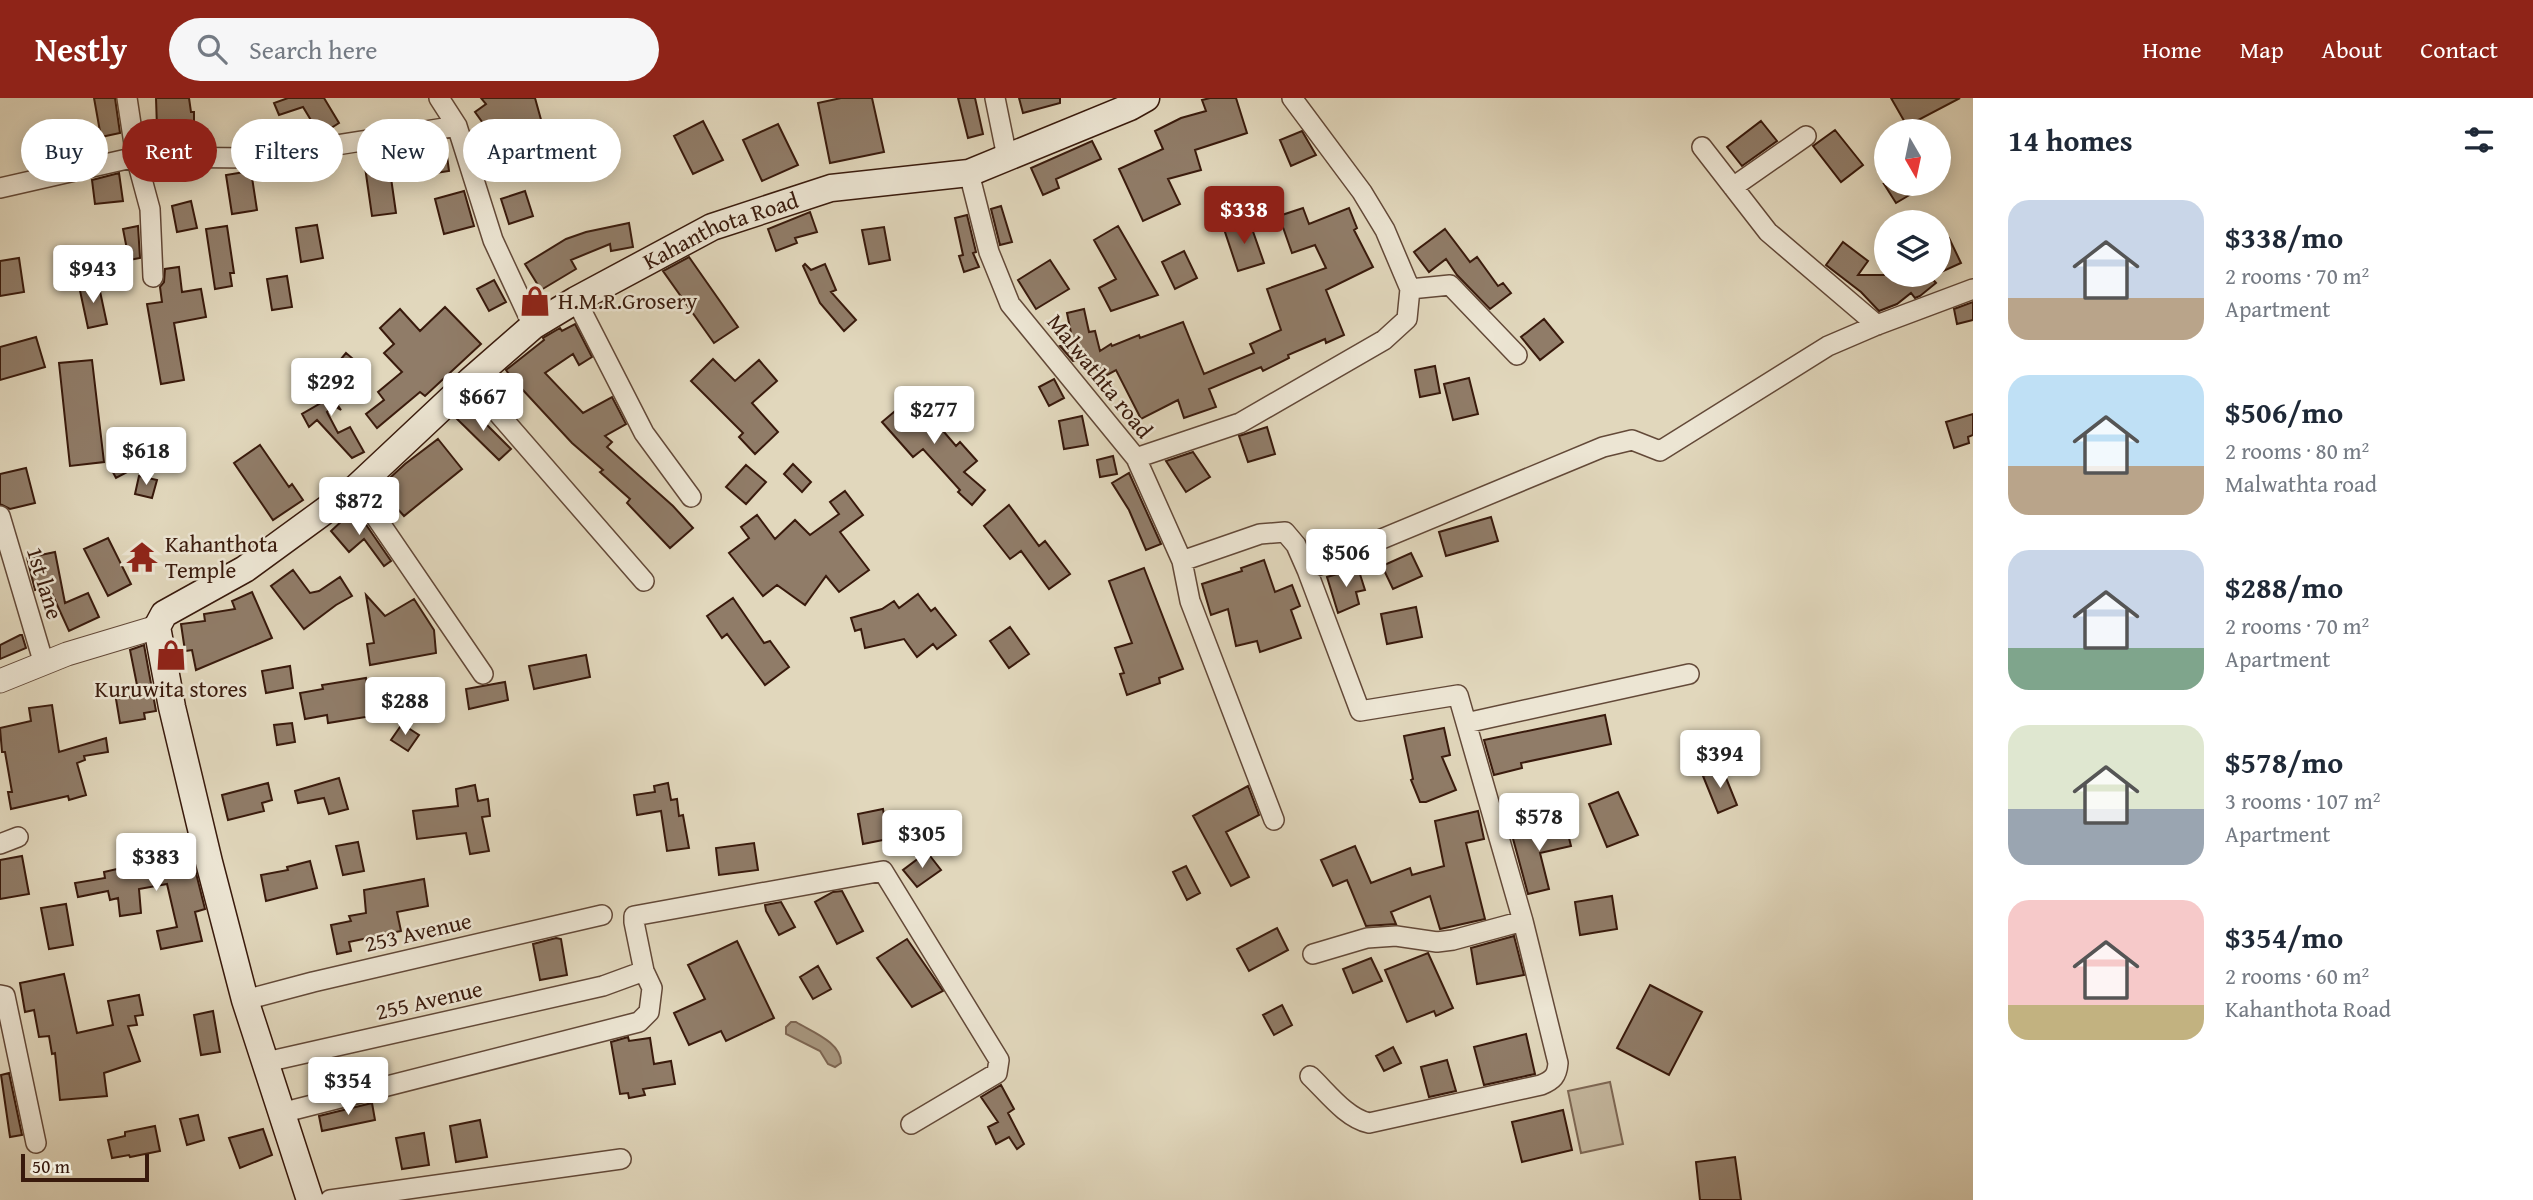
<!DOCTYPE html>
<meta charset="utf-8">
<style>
body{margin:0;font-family:"Gentium Book Plus",serif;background:#f6f6f7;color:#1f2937;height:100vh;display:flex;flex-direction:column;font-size:26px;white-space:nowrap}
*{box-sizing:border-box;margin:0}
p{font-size:23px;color:#747a83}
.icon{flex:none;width:38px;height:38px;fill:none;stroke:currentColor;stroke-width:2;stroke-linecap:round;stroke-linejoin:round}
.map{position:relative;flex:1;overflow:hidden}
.drawer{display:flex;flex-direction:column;background:#fff;width:560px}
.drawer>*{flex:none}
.top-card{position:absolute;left:21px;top:21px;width:665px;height:63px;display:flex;gap:14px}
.needle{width:46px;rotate:171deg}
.tools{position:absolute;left:1874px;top:21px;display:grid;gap:14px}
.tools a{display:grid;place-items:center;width:77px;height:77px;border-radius:50%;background:#fff;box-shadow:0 4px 18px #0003;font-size:35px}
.scale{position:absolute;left:21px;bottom:18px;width:128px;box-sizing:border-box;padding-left:7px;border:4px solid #391a0c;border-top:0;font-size:19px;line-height:24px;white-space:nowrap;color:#391a0c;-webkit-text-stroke:5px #ece5d3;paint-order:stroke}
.price{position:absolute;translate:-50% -60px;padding:0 16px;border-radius:7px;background:#fff;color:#222;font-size:23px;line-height:46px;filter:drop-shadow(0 2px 4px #0008)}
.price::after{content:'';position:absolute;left:50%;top:42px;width:21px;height:16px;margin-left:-10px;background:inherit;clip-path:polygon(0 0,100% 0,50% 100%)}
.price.active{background:#8f2418;color:#fff}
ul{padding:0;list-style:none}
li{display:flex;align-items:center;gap:21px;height:175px;padding:0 35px}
li span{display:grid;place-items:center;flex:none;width:196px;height:140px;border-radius:21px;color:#555}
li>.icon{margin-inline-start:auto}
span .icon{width:84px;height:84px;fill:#fffc;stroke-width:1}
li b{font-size:30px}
h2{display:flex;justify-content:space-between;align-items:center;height:84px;padding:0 35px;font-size:30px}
.tag{padding:0 24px;border-radius:32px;background:#fff;box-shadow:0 4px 18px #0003;font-size:24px;line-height:63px}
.tag.active{background:#8f2418;color:#fff}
header{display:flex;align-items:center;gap:42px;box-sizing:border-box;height:98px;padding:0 35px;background:#8f2418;color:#fff}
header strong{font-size:33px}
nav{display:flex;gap:38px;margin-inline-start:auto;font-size:24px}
.search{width:490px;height:63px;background:#f6f6f7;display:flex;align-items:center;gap:18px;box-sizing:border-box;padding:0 24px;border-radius:38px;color:#747a83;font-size:26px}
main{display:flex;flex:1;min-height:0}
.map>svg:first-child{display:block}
.green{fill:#c4b79e;stroke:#7e6855;stroke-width:2}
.water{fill:#a89780;stroke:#7c6552;stroke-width:2}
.building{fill:#907c68;stroke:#391a0c;stroke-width:2}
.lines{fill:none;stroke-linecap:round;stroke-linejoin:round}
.minor-casing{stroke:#634938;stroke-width:22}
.tertiary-casing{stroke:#634938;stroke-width:25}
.secondary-casing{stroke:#391a0c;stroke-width:29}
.minor{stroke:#ece5d3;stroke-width:19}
.tertiary{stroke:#ece5d3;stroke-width:23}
.secondary{stroke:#ece5d3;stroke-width:26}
.labels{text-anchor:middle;stroke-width:5;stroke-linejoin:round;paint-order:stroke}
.street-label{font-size:23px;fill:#391a0c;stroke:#ece5d3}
.poi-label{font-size:23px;fill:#391a0c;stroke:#ece5d3;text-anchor:start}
</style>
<header>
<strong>Nestly</strong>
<div class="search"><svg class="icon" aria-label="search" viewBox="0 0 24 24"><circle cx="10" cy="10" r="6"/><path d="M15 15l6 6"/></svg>Search here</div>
<nav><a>Home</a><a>Map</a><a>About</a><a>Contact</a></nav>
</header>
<main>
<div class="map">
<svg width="1973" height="1102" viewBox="0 0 1973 1102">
<rect width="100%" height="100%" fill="#e1d7bc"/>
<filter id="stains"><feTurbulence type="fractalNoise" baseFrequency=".00286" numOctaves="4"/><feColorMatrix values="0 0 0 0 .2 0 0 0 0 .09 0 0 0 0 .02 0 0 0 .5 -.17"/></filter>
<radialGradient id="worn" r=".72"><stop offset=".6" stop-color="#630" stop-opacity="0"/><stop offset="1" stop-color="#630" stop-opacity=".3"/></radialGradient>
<path class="green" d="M1610 984 1623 1046 1581 1055 1568 993Z"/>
<path class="water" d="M791 924H796C812 934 841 944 841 965L835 969 828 966 820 953 786 936V929Z"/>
<path class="building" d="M94 0H115L120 35 101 39Z
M156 0H189L191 14H194V29L157 30Z
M288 0H324L339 25 320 37 303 9 279 17 274 5Z
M481 0H535L545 36 532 40 528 25 498 46 475 14 486 6Z
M841 0H872L884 54 830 65 818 5Z
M958 0H975L983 36 968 40Z
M1019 0H1060V5L1023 15Z
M1210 0H1236L1247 35 1195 52 1201 72 1168 81 1180 106 1143 123 1119 71 1163 51 1155 33 1181 20 1206 13 1202 2Z
M1891 0H1960L1907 28Z
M703 23 723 62 693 76 674 38Z
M1761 23 1777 43 1742 68 1727 49Z
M778 26 798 67 762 83 743 42Z
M1835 32 1863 67 1841 84 1813 48Z
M1302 33 1316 57 1291 68 1280 42Z
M445 43 449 73 429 76 424 46Z
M1092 43 1101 61 1056 81 1059 90 1043 97 1031 70Z
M389 66 396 115 372 118 365 69Z
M251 73 257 112 232 116 226 77Z
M119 75 123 103 95 106 92 82Z
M1884 86H1928L1896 105Z
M464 93 474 128 444 136 435 101Z
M525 93 533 118 509 126 501 101Z
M191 103 197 130 177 134 172 108Z
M1001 108 1012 144 1000 147 991 111Z
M1303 110 1309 126 1349 110 1357 130 1354 132 1373 169 1326 192 1344 237 1326 245 1325 241 1288 257 1289 260 1263 273 1261 269 1209 291 1216 309 1184 320 1178 302 1141 321 1116 272 1105 278 1107 289H1105L1088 260 1073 263 1060 248 1073 245 1067 215 1084 211 1089 234 1095 233 1100 253 1111 246 1112 248 1139 237 1140 240 1183 224 1204 276 1254 255 1250 246 1281 232 1267 191 1326 170 1315 147 1292 155 1279 118Z
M810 114 817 134 795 140 797 145 776 153 768 131Z
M967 117 976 154 973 155 979 169 964 174 959 158 963 157 955 120Z
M1249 122 1264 165 1238 173 1224 131Z
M629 125 633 149 611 153 610 146 571 162 576 171 541 192 525 166 566 141 586 134Z
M317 127 323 160 301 164 296 130Z
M138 128 140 160 129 162 123 131Z
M227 128 234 175H230L232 188 215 191 206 131Z
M1118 128 1158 197 1111 213 1099 190 1116 181 1094 142Z
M884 129 890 162 869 166 862 132Z
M1445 131 1470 164 1477 159 1498 188 1503 185 1511 195 1490 211 1457 177 1446 161 1429 174 1414 154Z
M1949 140 1961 165 1939 175V145Z
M1843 144 1868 163 1858 177H1929L1936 185 1920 198 1915 200 1911 195 1897 206 1879 213 1861 194 1826 167Z
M1184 153 1197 180 1175 191 1162 164Z
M689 159 738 229 714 245 663 173Z
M19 160 24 194 0 198V163Z
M1050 162 1069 191 1036 211 1018 182Z
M805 166 811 172 825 166 836 192 831 194 856 222 844 233 820 205 803 168Z
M179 169 182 194 201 191 206 219 174 225 184 282 161 286 147 206 162 204 160 189 164 184 165 171Z
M287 178 292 209 272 212 267 181Z
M494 182 506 204 489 213 477 191Z
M98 184 107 226 88 230 79 188Z
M1973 204V222L1957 226 1954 211Z
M445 209 481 246 425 298 420 294 377 330 366 316 384 302 378 294 402 274 384 255 394 246 380 230 400 211 420 233Z
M1544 221 1563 244 1540 262 1521 239Z
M575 226 592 259 579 267 573 256 545 275 583 315 612 299 626 326 605 338 612 344 607 349 673 408 693 430 670 450 627 405 630 401 600 374 603 372 572 345 522 291 520 292 506 272 544 242 543 240 560 230 562 233Z
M36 239 45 269 0 282V249Z
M346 255 359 266 342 286 331 273Z
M713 261 735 283 759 262 777 283 752 305 778 334 755 356 739 339 743 335 691 283Z
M92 262 104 364 70 368 59 265Z
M1435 268 1440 295 1420 299 1415 272Z
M320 275 333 298 339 295 343 301 337 306 341 312 334 308 327 314 338 335 350 329 364 354 352 360 317 322 309 329 302 316 326 302 309 291Z
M1469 280 1478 316 1453 322 1444 286Z
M1054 281 1064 300 1049 308 1039 289Z
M913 298 956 348 960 344 977 363 964 374 985 392 972 407 958 394 960 392 923 351 913 359 882 324Z
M467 307 511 351 499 362 455 319Z
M1973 316V337L1968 339 1969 345 1954 350 1946 324Z
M1082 318 1088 347 1064 351 1059 323Z
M1267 329 1275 356 1248 364 1239 338Z
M438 341 462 371 404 418 379 390 405 366Z
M260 347 289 389 292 386 303 402 273 422 234 365Z
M137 349 146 364 116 380 108 365Z
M1193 354 1210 379 1186 394 1166 363Z
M1113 358 1117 376 1100 379 1097 362Z
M793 366 811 384 802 394 784 376Z
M746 367 766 384 746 406 726 389Z
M26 370 35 405 10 411 0 406V376Z
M1129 375 1161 446 1146 452 1129 412 1112 385Z
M139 378 157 382 152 400 135 396Z
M845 393 863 417 840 434 869 472 839 494 826 478 805 507 777 487 763 498 729 455 749 440 741 429 757 417 775 441 795 422 810 437 839 416 830 404Z
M1009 407 1039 448 1045 443 1070 476 1049 491 1021 453 1010 461 984 428Z
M358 415 391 463 384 468 364 441 349 454 331 433 344 421 346 423Z
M1491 419 1498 443 1446 458 1439 434Z
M108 440 131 486 108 498 84 451Z
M55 454 65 505 88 495 99 519 69 533 49 489 35 492 27 460Z
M1411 455 1422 478 1393 491 1382 468Z
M1264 462 1275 494 1292 487 1300 508 1291 512 1301 540 1260 554 1257 543 1236 548 1228 511 1211 517 1202 486 1242 473 1241 470Z
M1144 470 1183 571 1159 580 1160 585 1127 597 1120 576 1124 575 1115 550 1132 545 1109 483Z
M1358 470 1365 492 1356 494 1359 506 1338 515 1327 479Z
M293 472 310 495 319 493 340 479 352 498 336 507 304 531 271 488Z
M252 494 272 540 196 572 192 552 185 553 181 526 205 523 204 516 235 511 232 503Z
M918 496 931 513 935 510 956 537 937 551 933 546 917 559 904 541 865 550 861 531 855 533 851 520 882 511 894 503 899 510Z
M366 497 385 518 414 501 434 532 436 555 370 567 367 546 374 545Z
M733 500 764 545 770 543 789 569 765 587 727 536 722 540 707 518Z
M1416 509 1422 539 1387 546 1381 516Z
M1010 529 1029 556 1009 570 990 543Z
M20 537H22L26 550 0 561V547Z
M144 547 156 613 144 615 145 621 120 625 116 601 139 597 130 552Z
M586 557 590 579 534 591 529 568Z
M290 568 293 590 266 595 262 573Z
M366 580 372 618 328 625 327 617 305 621 300 595 323 591 322 587Z
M505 584 508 602 469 611 466 591Z
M52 607 59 654 106 640 108 654 84 658 85 662 77 665 86 697 69 702 68 698 11 711 8 694H12L5 654H2L0 630 31 623 29 610Z
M1605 617 1611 646 1521 665 1522 670 1494 677 1484 642Z
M292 625 295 644 277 647 274 627Z
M402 626 419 637 408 653 391 642Z
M1444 630 1450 657 1442 659 1456 692 1426 704H1420L1411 682 1413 681 1404 638Z
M1722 670 1737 707 1718 715 1703 678Z
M339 680 348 711 329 716 324 700 298 705 295 693Z
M268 685 272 702 262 705 264 713 228 722 222 697Z
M668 685 671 702 677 701 679 718 683 717 689 750 667 753 661 713 637 717 634 697 655 694 654 688Z
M475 687 478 703 488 701 490 718 482 719 489 753 470 756 466 735 417 741 413 713 458 708 456 691Z
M1248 688 1259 717 1226 734 1249 779 1231 788 1193 718Z
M1618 694 1638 737 1607 749 1589 706Z
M883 711 888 741 863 746 858 716Z
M1478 713 1484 741 1466 745 1485 821 1440 831 1430 798 1391 814 1396 826 1366 828 1347 782 1333 788 1321 762 1355 748 1371 785 1410 770 1412 777 1444 768 1435 723Z
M1565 724 1571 748 1540 755 1549 791 1528 796 1512 737Z
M358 744 364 773 343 777 336 748Z
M754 745 758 772 719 777 716 750Z
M174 747 177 761 192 759 205 811 195 814 202 843 161 851 157 833 177 829 167 786 139 791 141 815 120 818 118 800 110 802 108 793 78 799 75 785 105 780 104 774 160 761 158 751Z
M927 754 941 772 917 789 903 772Z
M22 758 29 796 0 801V762Z
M310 763 317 790 266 803 261 777 288 772 287 769Z
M1186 768 1200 795 1187 802 1173 774Z
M424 781 428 808 397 814 401 833 349 844 351 853 337 856 331 827 351 823 349 818 366 815 364 792Z
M842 793 863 833 837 846 815 804 833 794Z
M1612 798 1617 831 1580 837 1575 804Z
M781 804 795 829 779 837 766 813 765 807Z
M66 806 73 847 49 851 41 810Z
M1277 830 1288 852 1249 873 1237 851Z
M1514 838 1524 877 1477 886 1471 850Z
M556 840 561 841 567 877 540 882 533 846Z
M907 841 943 893 912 909 877 860Z
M737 843 774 920 726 943 721 933 689 947 674 915 705 901 688 867Z
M1428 855 1453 910 1436 918 1434 913 1407 924 1385 872Z
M1371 860 1382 883 1353 895 1343 871Z
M818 868 831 891 813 901 800 879Z
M64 876 77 935 113 927 108 903 139 897 143 917 135 918 137 927 128 928 140 963 104 975 107 998 60 1002 55 955 52 956 49 938 39 939 34 912 25 914 20 885Z
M1650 887 1702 914 1669 977 1617 950Z
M1282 907 1292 927 1274 937 1263 917Z
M213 913 220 954 201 957 194 917Z
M1526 936 1535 976 1484 987 1474 949Z
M628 939 629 943 650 940 654 966 671 963 675 986 643 991 645 997 629 1000 628 995 620 996 611 944Z
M1393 949 1401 965 1384 973 1376 958Z
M1447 962 1456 993 1429 999 1421 969Z
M9 975 22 1037 10 1039 1 977Z
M1001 987 1014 1011 1008 1015 1024 1046 1017 1051 1009 1039 996 1046 988 1029 998 1024 981 999Z
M372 1005 375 1022 322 1033 319 1018Z
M1563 1012 1572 1052 1522 1064 1512 1024Z
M198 1017 204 1042 187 1047 180 1021Z
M480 1022 487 1059 456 1064 450 1028Z
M155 1028 160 1053 130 1059 129 1057 112 1060 108 1042 125 1038V1034Z
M263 1031 272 1057 240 1070 229 1040Z
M424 1035 429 1067 402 1071 396 1040Z
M1735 1059 1741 1102H1700L1696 1064Z"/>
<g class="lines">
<defs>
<path id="minor" d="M127 0 136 59 150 111 153 179
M439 0 457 28 493 142 533 228
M995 0 1007 59
M1702 49 1768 134 1877 227
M969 75 989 154 1010 206 1136 360 1182 463 1260 436 1285 434 1296 447 1307 472 1603 349 1632 342 1660 353 1828 248 1877 227 1973 191
M1733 89 1806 38
M0 90 136 59 254 60 457 28
M1410 191 1450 187 1517 257
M576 202 644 335 691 399
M470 283 644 483
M1136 360 1240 325 1384 242 1407 221 1410 191 1385 132 1362 94 1292 0
M356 390 483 576
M0 418 44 566
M1182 463 1190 503 1274 722
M1307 472 1360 613 1458 597 1523 823 1558 965C1557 978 1553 982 1541 987L1369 1025C1346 1020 1327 994 1310 978
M1466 625 1689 576
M0 746 18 739
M1313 856 1367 840 1396 838 1437 844 1453 842 1523 823
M0 897 5 898 36 1045
M245 902 313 884 602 817
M266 964 603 888 644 873 634 824V818L883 773 999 962 997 975 911 1026
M281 1015 639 924 649 914 652 890 644 873
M330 1102 621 1061"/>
<path id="tertiary" d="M0 583 67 556 157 529"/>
<g id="secondary">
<path id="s1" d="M310 1102 245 902 209 764 172 609 157 529 164 516 245 471 356 390 470 283 533 228 576 202 712 129 831 90 969 75 1130 9 1146 0"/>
</g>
</defs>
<use href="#minor" class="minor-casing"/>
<use href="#tertiary" class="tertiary-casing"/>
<use href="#secondary" class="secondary-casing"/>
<use href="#minor" class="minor"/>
<use href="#tertiary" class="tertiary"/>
<use href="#secondary" class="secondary"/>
</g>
<defs>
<symbol id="shop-bare" viewBox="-9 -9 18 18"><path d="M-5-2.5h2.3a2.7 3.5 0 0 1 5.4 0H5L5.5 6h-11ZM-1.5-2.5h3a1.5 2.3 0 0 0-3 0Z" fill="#8f2418" stroke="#ece5d3" stroke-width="2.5" paint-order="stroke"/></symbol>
<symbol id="temple-bare" viewBox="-9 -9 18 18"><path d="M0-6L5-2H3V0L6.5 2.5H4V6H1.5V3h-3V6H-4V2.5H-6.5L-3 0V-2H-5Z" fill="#8f2418" stroke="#ece5d3" stroke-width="2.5" paint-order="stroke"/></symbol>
</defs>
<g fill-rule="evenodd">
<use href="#shop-bare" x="513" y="181" width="44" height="44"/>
<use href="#temple-bare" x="120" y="437" width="44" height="44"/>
<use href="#shop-bare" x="149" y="535" width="44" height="44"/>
</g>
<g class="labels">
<g class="street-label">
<text dy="8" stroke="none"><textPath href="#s1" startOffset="1290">Kahanthota Road</textPath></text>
<text transform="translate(1100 278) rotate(51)" y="8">Malwathta road</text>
<text transform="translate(45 485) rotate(73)" y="8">1st lane</text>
<text transform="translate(418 834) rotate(-13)" y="8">253 Avenue</text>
<text transform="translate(429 902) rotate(-13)" y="8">255 Avenue</text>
</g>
<g class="poi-label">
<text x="558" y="211">H.M.R.Grosery</text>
<text x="165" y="454">Kahanthota<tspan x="165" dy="26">Temple</tspan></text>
<text x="171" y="599" text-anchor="middle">Kuruwita stores</text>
</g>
</g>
<rect width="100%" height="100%" filter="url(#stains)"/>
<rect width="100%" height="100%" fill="url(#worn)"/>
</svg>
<div class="tools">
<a><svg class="needle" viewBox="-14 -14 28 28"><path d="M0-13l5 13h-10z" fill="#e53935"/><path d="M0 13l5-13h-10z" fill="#747a83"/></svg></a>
<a><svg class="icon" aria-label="layers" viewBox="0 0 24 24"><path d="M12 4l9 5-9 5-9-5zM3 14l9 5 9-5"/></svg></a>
</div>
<div class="scale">50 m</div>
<b class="price active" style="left:1244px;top:148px">$338</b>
<b class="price" style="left:93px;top:207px">$943</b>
<b class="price" style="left:331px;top:320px">$292</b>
<b class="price" style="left:483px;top:335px">$667</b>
<b class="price" style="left:934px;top:348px">$277</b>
<b class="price" style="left:146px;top:389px">$618</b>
<b class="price" style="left:359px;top:439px">$872</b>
<b class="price" style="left:1346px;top:491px">$506</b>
<b class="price" style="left:405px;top:639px">$288</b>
<b class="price" style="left:1720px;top:692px">$394</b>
<b class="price" style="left:1539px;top:755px">$578</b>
<b class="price" style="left:922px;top:772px">$305</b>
<b class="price" style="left:156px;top:795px">$383</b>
<b class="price" style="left:348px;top:1019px">$354</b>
<div class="top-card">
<a class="tag">Buy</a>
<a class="tag active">Rent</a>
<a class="tag">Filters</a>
<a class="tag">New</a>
<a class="tag">Apartment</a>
</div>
</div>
<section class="drawer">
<h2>14 homes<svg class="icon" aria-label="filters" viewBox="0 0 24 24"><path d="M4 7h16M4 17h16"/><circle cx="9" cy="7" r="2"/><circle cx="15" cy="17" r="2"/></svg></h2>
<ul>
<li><span style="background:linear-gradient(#c9d6e8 70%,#b9a48a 0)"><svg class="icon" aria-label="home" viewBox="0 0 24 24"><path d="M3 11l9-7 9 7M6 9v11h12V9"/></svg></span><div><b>$338/mo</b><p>2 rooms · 70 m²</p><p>Apartment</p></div></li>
<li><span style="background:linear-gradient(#bfe0f5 65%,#b9a48a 0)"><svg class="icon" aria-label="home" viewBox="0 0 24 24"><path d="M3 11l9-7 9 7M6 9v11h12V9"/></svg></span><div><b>$506/mo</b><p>2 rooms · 80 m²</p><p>Malwathta road</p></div></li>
<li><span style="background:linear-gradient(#c9d6e8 70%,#7fa58c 0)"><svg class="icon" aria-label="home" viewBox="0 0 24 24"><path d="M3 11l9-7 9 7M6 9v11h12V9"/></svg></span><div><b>$288/mo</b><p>2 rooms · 70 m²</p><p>Apartment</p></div></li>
<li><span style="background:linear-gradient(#dfe7d0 60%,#9aa5b1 0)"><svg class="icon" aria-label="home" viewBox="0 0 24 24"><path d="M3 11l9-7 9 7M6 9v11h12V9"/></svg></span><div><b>$578/mo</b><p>3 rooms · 107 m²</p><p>Apartment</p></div></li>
<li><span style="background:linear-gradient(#f6c9c9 75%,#c2b280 0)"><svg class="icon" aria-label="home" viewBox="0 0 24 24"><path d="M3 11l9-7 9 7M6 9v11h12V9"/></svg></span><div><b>$354/mo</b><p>2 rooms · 60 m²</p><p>Kahanthota Road</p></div></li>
</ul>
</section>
</main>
